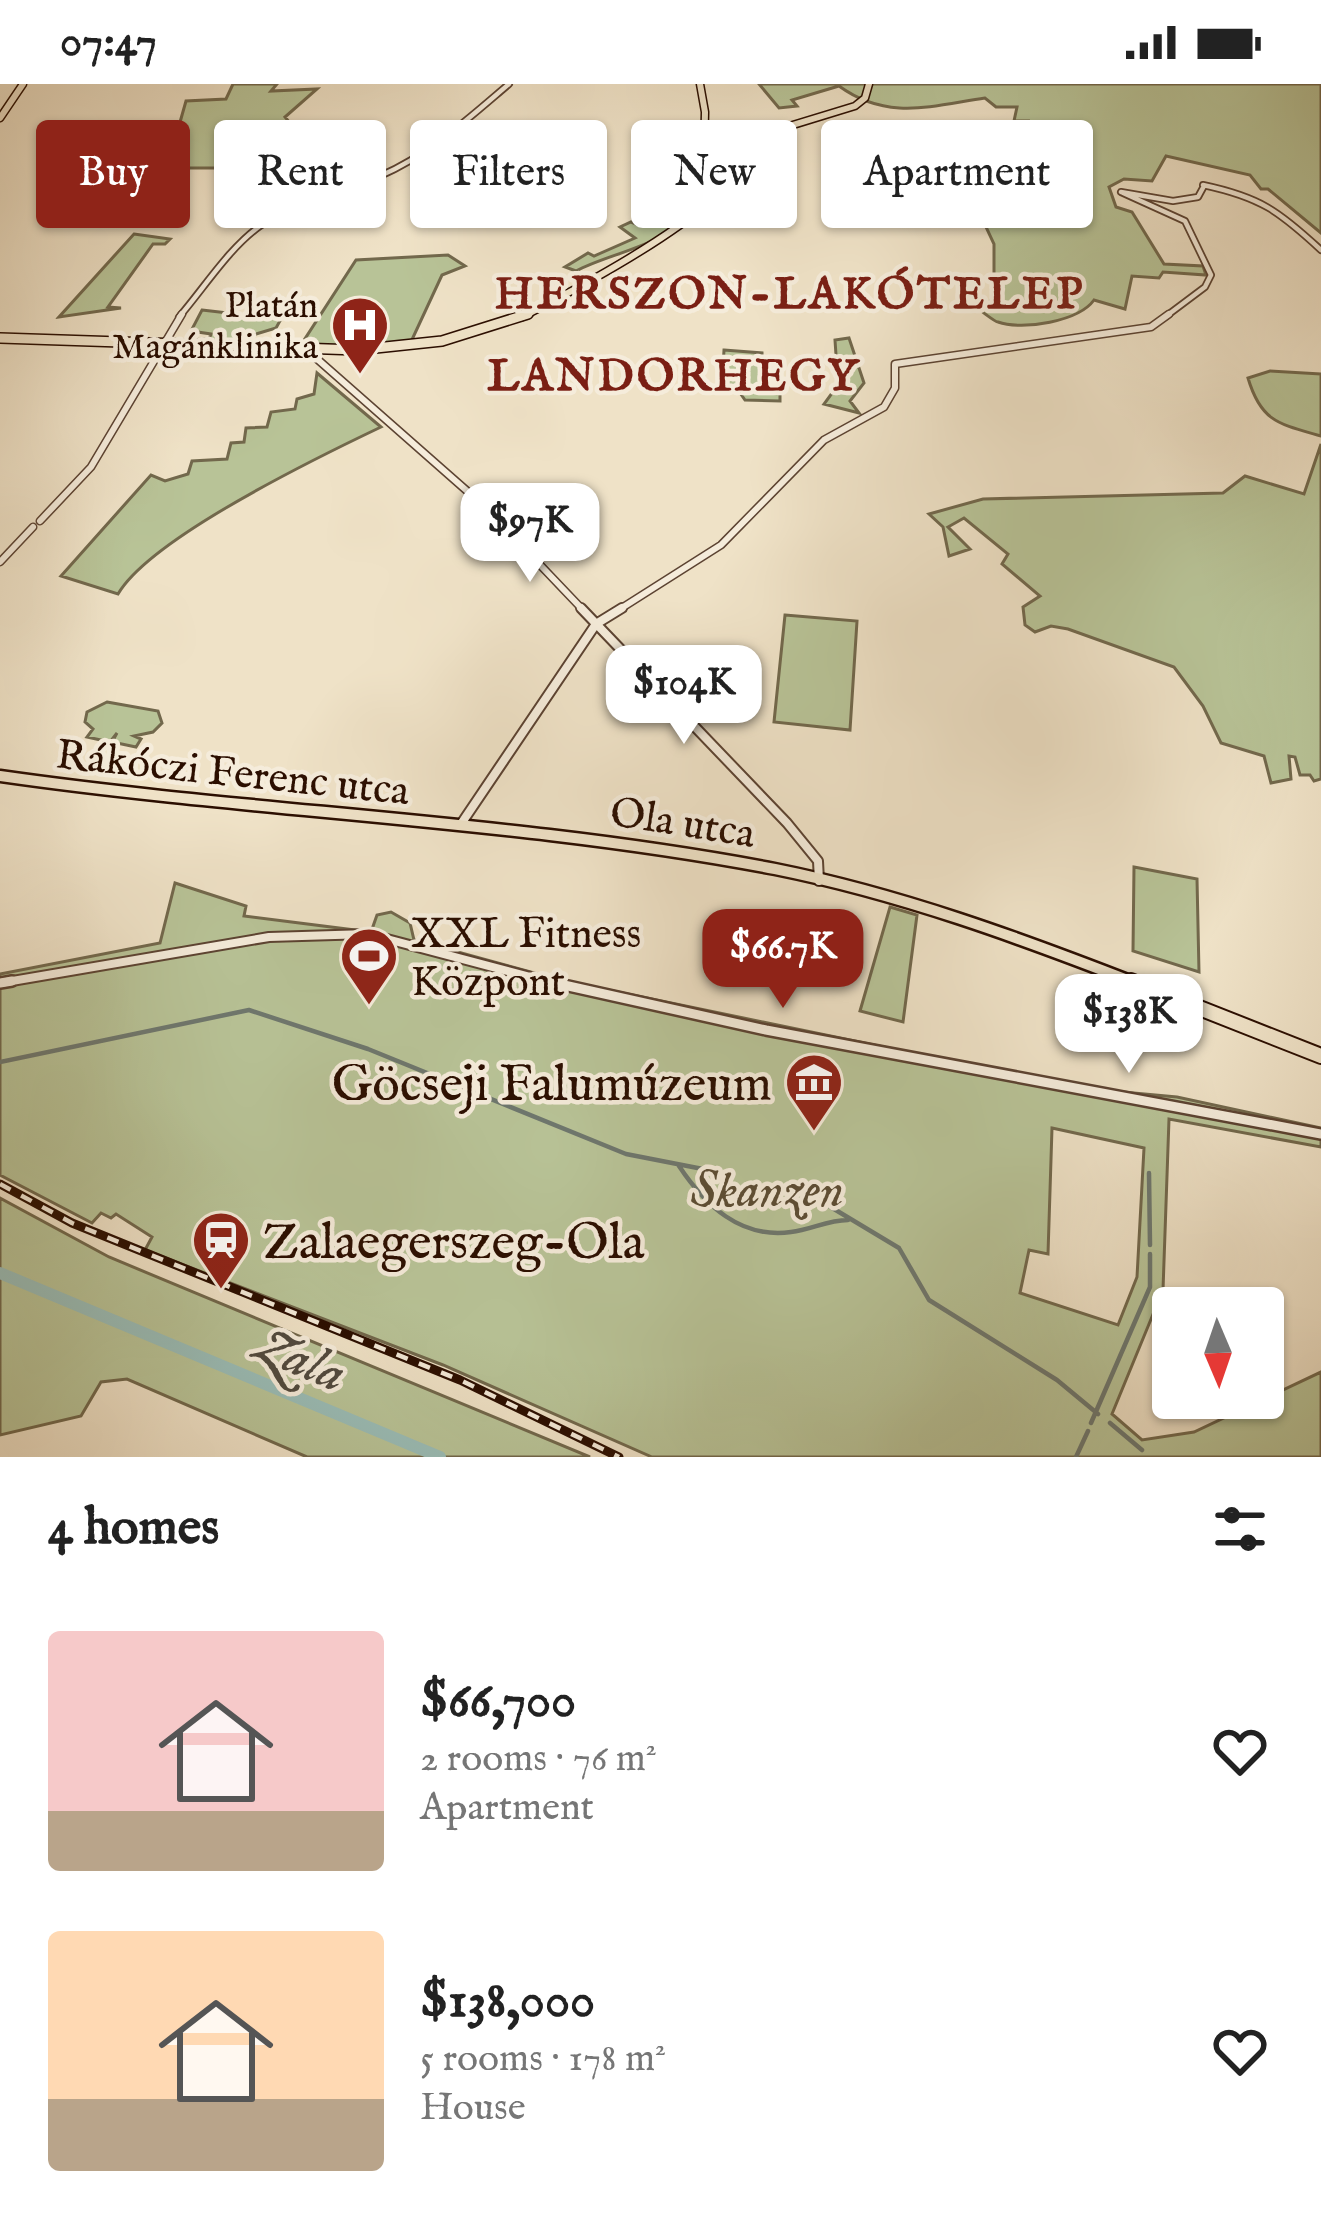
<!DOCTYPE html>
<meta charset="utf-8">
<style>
body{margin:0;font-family:"IM FELL English",serif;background:#f6f6f6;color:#222;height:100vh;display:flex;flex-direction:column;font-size:45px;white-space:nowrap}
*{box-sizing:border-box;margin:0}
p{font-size:39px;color:#767676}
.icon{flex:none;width:66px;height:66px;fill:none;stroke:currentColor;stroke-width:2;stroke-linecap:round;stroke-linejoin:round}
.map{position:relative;height:1373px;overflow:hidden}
.sheet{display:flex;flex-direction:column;background:#fff;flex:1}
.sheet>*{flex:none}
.guide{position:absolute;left:36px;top:36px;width:1251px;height:108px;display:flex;gap:24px}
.needle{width:78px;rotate:178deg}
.fabs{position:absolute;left:1152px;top:1203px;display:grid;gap:24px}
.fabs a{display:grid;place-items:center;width:132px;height:132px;border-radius:12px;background:#fff;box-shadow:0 3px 9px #0004;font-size:60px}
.price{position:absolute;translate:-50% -102px;padding:0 27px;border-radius:24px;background:#fff;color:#222;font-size:39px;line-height:78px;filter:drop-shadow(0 3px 6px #0008)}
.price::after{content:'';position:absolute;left:50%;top:72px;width:36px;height:27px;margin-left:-18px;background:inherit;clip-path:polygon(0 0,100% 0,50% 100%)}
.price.active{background:#8f2418;color:#fff}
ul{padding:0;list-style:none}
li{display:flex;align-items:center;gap:36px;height:300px;padding:0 48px}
li span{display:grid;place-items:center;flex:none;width:336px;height:240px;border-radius:12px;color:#555}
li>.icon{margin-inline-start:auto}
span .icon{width:144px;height:144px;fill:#fffc;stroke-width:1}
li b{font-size:51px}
h2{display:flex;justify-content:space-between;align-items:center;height:144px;padding:0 48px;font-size:51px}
.pill{padding:0 42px;border-radius:12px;background:#fff;box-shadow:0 3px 9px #0004;font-size:42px;line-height:108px}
.pill.active{background:#8f2418;color:#fff}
.status{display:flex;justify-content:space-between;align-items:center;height:84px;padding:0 60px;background:#fff;direction:ltr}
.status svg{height:33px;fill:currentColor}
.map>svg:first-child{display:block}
.green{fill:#b8c397;stroke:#72684c;stroke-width:3;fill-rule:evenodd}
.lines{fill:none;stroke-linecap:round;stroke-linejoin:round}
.stream{stroke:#6e776e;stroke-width:4.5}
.river{stroke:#9abdb7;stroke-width:12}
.minor-far3-casing{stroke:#5c4332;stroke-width:8}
.minor-far2-casing{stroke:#5c4332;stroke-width:9}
.minor-far1-casing{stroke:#5c4332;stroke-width:12}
.minor-casing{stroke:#5c4332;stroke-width:14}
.major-far3-casing{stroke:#2b0e00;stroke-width:9}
.major-far2-casing{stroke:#2b0e00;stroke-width:12}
.major-far1-casing{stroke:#2b0e00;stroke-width:15}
.major-casing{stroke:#2b0e00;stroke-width:18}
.minor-far3{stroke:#f5ecdb;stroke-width:4.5}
.minor-far2{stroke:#f5ecdb;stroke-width:6}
.minor-far1{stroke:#f5ecdb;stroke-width:8}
.minor{stroke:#f5ecdb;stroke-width:9}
.major-far3{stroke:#efe2c7;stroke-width:6}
.major-far2{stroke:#efe2c7;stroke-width:9}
.major-far1{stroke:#efe2c7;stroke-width:10}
.major{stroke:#efe2c7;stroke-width:14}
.rail-casing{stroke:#2b0e00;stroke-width:9}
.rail{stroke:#f5ecdb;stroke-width:4.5;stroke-dasharray:12;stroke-linecap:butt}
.labels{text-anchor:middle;stroke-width:9;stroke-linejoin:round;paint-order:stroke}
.far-poi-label{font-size:36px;fill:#2b0e00;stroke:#f5ecdb;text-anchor:end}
.street-label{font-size:42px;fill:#2b0e00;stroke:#f5ecdb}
.poi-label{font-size:42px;fill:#2b0e00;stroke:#f5ecdb;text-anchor:start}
.far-district-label{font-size:45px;font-weight:bold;letter-spacing:3px;fill:#7a1f14;stroke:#f5ecdb}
.near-poi-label{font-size:51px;fill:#2b0e00;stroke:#f5ecdb;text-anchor:end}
.near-park-label{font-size:51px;font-style:italic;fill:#5c4d35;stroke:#f5ecdb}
.near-water-label{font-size:54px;font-style:italic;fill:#524b40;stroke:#f5ecdb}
</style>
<div class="status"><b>07:47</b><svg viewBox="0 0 49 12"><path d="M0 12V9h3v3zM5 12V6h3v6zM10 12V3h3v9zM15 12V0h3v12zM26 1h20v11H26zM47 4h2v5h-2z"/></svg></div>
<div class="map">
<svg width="1321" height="1373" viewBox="0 0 1321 1373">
<rect width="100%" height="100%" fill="#efe2c7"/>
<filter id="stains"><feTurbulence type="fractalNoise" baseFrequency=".00167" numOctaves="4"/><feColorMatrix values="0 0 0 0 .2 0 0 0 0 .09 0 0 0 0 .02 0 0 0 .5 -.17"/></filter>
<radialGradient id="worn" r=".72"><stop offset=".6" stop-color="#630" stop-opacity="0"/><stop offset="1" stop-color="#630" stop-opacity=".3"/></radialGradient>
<path class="green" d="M233 0H277L271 7 317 5 285 33 294 44 219 84H167L186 17 226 15Z
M759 0H1321V149L1268 105H1261L1250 91 1166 72 1152 97 1124 95 1109 103 1116 123 1132 128 1164 180 1203 182 1206 191 1163 188 1159 194 1132 192 1125 225 1094 216C1079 237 1023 247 998 238 995 238 983 228 981 227L994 213V160L972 113 991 98 985 65 1011 55V46H1035L1029 37H1014L1017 23H996L985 14C931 22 887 37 839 2L792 16 797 22 779 24Z
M682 77 676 85 684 112 702 114C683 159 613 167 576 187L565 183 588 169 594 172 635 154 620 143 631 138 641 142 669 112 654 110 656 97 641 88 659 89 663 78Z
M134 150 170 155 165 160H153L108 223 121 224 59 233Z
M448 171 465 182 442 191 410 260 299 264 356 176Z
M202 226 281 235 276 244 243 254 244 260 181 256 209 255 211 250 191 247Z
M849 254 864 299 850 317 859 329 824 320 838 301 835 256Z
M724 266 762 269 763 308 780 309V317L745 316 738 306 722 301Z
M1270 287 1321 290V352C1279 340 1261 338 1248 294Z
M317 289 381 343C318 373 151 454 118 510L61 492 151 391 165 397 188 390 192 377 227 375 231 359 244 358 246 344 267 343 271 328 295 325 297 315 314 310Z
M1321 360V695L1314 697 1310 691H1300L1295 673 1289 672 1291 695 1271 699 1264 672 1221 659 1203 622 1174 583 1068 545 1051 542 1035 548 1025 541 1023 523 1040 512 1002 480 1008 470 964 434 948 443 970 465 949 472 943 443 929 430 983 415 1223 409 1245 392 1304 410Z
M785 531 857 537 850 646 774 638Z
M107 618 158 627 162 639 153 648 134 652 141 655 136 663 112 658 117 649 110 658 87 653 93 645 85 638 87 628Z
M1134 783 1197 795 1199 888 1133 867Z
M175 799 246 822 244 832 371 848 377 831 391 828 410 839 414 856 560 896 932 973 1112 1007 1177 1013 1321 1044V1063L1169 1035 1163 1206 1112 1330 1142 1356 1194 1348 1321 1288V1373H652L443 1281 145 1166 152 1153 116 1130 111 1134 101 1129 92 1139 0 1091V890L160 859ZM1052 1044 1144 1064 1137 1193 1118 1241 1020 1209 1029 1166 1048 1170Z
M890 823 917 831 903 938 860 927Z
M0 1114 109 1173 590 1373H307L127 1295 101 1298 81 1332 0 1351Z"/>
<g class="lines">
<path class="stream" d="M0 978 249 926 368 965 626 1070 713 1087
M679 1082C705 1121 740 1155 791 1148 811 1146 827 1136 848 1136
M1149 1089 1150 1161
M799 1104 899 1164 929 1216 1057 1296 1098 1330
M1091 1339 1150 1203V1170
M1110 1339 1142 1366
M1076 1373 1088 1347"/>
<path class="river" d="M0 1189 440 1373"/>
<defs>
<path id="minor-far3" d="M1203 101C1260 113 1279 127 1321 166
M179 233C204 204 229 164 260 142 298 115 338 109 380 92 429 71 469 34 509 0
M1165 233 1205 203 1211 191 1185 137 1121 108 1173 117 1198 113 1204 102"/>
<path id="minor-far2" d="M299 266 316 274 483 421 584 527
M40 437 91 383 182 230
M0 478 33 443
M617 527 721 461 824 356 884 323 895 304V280L1151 243 1169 230"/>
<path id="minor-far1" d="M581 524 787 739 818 777 819 797
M461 740 596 540 622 524
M0 899 269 853 368 850 557 900"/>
<path id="minor" d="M546 897 766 946 1321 1050
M0 899 12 897"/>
<path id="major-far3" d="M700 0 705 28 703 118
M0 34 23 0
M522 233C575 206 631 176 680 141 695 130 699 119 718 116L757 52 855 22 865 14 869 0"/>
<path id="major-far2" d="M0 254 357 266 442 257 528 230"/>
<path id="major-far1" d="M0 692C258 729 519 736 775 785 900 810 1020 854 1138 900"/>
<path id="major" d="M1131 897 1321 972"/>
</defs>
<use href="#minor-far3" class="minor-far3-casing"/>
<use href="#minor-far2" class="minor-far2-casing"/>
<use href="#minor-far1" class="minor-far1-casing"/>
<use href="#minor" class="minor-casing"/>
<use href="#major-far3" class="major-far3-casing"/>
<use href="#major-far2" class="major-far2-casing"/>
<use href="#major-far1" class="major-far1-casing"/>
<use href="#major" class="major-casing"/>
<use href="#minor-far3" class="minor-far3"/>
<use href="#minor-far2" class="minor-far2"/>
<use href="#minor-far1" class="minor-far1"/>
<use href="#minor" class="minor"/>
<use href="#major-far3" class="major-far3"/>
<use href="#major-far2" class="major-far2"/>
<use href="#major-far1" class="major-far1"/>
<use href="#major" class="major"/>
<defs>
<path id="rail" d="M0 1100 72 1139 460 1296 619 1373"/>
</defs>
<use href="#rail" class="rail-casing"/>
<use href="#rail" class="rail"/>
</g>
<defs>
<symbol id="hospital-pin" viewBox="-11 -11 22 30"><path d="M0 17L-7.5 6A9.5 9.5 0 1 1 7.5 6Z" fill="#8f2418" stroke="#f5ecdb"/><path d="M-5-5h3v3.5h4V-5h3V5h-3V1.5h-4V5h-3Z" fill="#fff"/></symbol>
<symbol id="stadium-pin" viewBox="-11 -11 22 30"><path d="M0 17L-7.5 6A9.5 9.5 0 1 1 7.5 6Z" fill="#8f2418" stroke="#f5ecdb"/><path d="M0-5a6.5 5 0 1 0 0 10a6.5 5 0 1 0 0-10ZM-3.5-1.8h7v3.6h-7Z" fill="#fff"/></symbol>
<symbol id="museum-pin" viewBox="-11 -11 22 30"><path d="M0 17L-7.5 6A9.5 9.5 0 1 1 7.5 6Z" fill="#8f2418" stroke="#f5ecdb"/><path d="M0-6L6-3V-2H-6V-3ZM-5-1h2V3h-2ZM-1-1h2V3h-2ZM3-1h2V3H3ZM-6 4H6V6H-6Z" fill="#fff"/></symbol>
<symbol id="station-pin" viewBox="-11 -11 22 30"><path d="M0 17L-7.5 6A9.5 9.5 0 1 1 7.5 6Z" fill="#8f2418" stroke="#f5ecdb"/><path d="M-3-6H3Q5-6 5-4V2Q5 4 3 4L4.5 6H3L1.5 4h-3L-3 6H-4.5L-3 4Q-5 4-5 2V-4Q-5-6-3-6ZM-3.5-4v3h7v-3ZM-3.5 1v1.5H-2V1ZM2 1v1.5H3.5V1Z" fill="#fff"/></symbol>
</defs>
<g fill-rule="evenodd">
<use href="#hospital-pin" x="327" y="208" width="66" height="90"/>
<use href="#stadium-pin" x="336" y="839" width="66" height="90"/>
<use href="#museum-pin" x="781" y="965" width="66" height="90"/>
<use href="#station-pin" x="188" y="1123" width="66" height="90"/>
</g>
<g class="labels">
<g class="far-poi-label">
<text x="318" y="233">Platán<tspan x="318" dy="41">Magánklinika</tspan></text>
</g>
<g class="street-label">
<text transform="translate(233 687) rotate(6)" y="15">Rákóczi Ferenc utca</text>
<text transform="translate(683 737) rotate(9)" y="15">Ola utca</text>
</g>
<g class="poi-label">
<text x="411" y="863">XXL Fitness<tspan x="411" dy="48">Központ</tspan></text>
</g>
<g class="far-district-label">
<text x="790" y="224">HERSZON-LAKÓTELEP</text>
<text x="674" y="306">LANDORHEGY</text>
</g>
<g class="near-poi-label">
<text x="772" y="1016">Göcseji Falumúzeum</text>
<text x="263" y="1174" text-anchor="start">Zalaegerszeg-Ola</text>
</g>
<g class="near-park-label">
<text x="767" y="1122">Skanzen</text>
</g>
<g class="near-water-label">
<text transform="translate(302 1273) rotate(23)" y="19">Zala</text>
</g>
</g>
<rect width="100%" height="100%" filter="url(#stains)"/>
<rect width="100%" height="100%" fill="url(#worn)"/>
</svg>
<div class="fabs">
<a><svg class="needle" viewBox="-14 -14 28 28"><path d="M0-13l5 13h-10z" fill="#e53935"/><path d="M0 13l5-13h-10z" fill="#767676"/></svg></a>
</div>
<b class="price" style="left:530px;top:501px">$97K</b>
<b class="price" style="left:684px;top:663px">$104K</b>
<b class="price active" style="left:783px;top:927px">$66.7K</b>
<b class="price" style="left:1129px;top:992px">$138K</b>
<div class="guide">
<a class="pill active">Buy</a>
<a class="pill">Rent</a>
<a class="pill">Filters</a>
<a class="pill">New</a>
<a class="pill">Apartment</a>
</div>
</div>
<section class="sheet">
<h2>4 homes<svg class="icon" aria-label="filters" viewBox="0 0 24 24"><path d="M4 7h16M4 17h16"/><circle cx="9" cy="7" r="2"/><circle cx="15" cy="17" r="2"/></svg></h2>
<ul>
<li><span style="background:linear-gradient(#f6c9c9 75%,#b9a48a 0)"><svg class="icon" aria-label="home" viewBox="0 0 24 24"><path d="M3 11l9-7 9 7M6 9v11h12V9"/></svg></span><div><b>$66,700</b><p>2 rooms · 76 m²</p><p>Apartment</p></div><svg class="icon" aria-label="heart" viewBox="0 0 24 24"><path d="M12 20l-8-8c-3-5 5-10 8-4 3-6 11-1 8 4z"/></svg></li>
<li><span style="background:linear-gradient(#ffd9b3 70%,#b9a48a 0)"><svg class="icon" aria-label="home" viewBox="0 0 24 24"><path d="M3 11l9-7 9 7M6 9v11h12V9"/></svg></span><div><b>$138,000</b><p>5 rooms · 178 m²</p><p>House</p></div><svg class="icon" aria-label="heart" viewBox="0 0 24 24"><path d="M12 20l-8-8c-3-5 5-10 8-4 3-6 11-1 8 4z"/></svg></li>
</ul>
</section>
